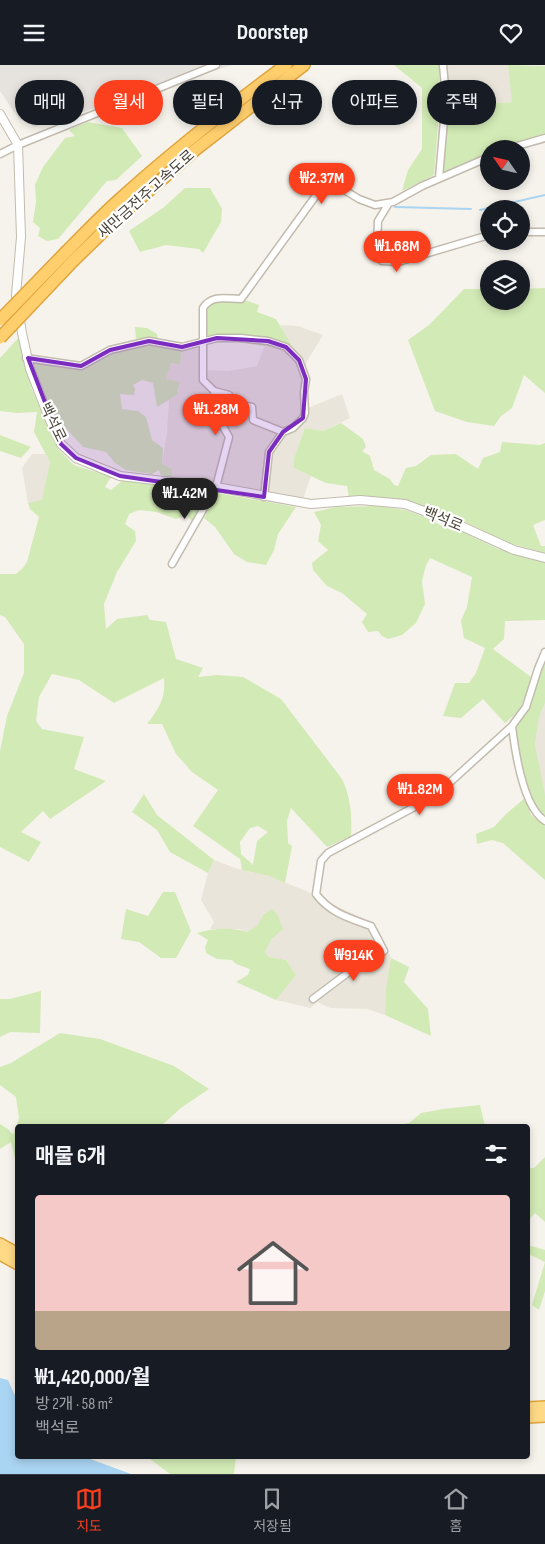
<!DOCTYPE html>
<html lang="ko">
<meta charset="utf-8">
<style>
body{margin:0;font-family:"Sofia Sans Condensed","Noto Sans KR",sans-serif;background:#242831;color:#f1f3f6;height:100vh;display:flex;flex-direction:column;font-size:19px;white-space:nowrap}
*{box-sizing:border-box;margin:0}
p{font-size:16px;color:#9ea1a6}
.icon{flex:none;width:28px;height:28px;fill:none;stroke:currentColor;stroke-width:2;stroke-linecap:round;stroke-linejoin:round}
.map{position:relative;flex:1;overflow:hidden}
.side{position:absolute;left:15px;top:1059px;width:515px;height:335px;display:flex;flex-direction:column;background:#171b24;border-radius:5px;box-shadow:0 2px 8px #0003}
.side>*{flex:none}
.guide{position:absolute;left:15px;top:15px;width:515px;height:45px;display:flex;gap:10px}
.needle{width:32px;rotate:304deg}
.tools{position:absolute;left:480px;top:75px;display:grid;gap:10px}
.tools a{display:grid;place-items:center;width:50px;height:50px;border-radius:50%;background:#171b24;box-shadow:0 2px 8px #0003;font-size:25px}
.price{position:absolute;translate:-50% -42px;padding:0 11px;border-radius:18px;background:#fc3f1d;color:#fff;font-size:16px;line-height:32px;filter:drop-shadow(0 1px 2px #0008)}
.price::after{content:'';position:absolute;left:50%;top:30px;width:15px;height:11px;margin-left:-8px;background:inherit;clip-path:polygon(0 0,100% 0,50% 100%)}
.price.selected{background:#222;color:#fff}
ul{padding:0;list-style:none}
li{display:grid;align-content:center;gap:10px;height:265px;padding:0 20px}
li+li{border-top:1px solid #363941}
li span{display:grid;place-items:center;height:155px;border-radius:5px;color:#555}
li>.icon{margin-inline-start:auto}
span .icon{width:90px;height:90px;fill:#fffc;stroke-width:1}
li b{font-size:21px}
h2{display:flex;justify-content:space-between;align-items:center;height:60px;padding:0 20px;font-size:21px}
.tag{padding:0 18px;border-radius:22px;background:#171b24;box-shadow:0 2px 8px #0003;font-size:18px;line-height:45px}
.tag.selected{background:#fc3f1d;color:#fff}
header{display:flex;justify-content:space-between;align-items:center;height:65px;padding:0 20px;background:#171b24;font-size:22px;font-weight:700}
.tabs{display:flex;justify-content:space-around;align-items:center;height:70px;border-top:1px solid #363941;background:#171b24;font-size:14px;color:#9ea1a6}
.tabs a{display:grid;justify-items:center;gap:2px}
.tabs .selected{color:#fc3f1d}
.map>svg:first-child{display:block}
.residential{fill:#eae5da}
.industrial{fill:#e6e2dd}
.green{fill:#d2eab5;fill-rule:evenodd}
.water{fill:#a9d4f2}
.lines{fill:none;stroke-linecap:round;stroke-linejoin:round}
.stream{stroke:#a9d4f2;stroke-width:2}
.minor-casing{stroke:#c2bbae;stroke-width:9}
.tertiary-casing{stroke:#c2bbae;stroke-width:10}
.trunk-casing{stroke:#e0a43c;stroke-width:14}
.motorway-casing{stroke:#e0a43c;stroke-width:14}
.minor{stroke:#fff;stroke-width:6}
.tertiary{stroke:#fff;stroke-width:8}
.trunk{stroke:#ffd985;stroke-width:11}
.motorway{stroke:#ffcf6e;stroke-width:11}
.motorway-bridge-casing{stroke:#e0a43c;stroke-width:14;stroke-linecap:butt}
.motorway-bridge{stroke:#ffcf6e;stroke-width:11}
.marked{fill:#7b2cbf;fill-opacity:0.2;stroke:#7b2cbf;stroke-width:4;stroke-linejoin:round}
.labels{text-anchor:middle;stroke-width:4.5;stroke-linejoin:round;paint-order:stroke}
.street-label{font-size:15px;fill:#4b4439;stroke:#fff}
</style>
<header><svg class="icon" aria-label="menu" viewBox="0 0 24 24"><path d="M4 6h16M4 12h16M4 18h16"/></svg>Doorstep<svg class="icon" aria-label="heart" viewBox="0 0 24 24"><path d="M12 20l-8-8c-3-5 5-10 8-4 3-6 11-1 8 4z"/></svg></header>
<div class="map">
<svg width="545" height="1409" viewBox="0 0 545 1409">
<rect width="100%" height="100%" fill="#f6f3ec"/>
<path class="residential" d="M439 0H508L513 37 502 38 440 36Z
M280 260 298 261 323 270 306 298 308 343 342 329 350 353 323 366 305 363 294 393V403L311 411 303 434 225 419 172 412V404L162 399 167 368 169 335 177 330 180 318 166 314 171 298 180 300 182 285 207 280V305L228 306 257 301 264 282 282 283 290 279Z
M32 389H46L50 397 42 436 28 438 22 403Z
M545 638V730L544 731 535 679 539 652Z
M214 795 238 804 269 811 306 826 376 860 385 878 391 893 386 923 385 950 367 944 330 943 317 937 311 943 276 935 296 910 286 895 269 892 265 887 271 875 283 864 263 850 259 860 247 867 239 864H210L214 857 201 835 208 808Z"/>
<path class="industrial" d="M0 0H232L35 62 19 54 0 26Z"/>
<path class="green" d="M394 0H439L440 36 434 110 402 126 408 105 422 84V23Z
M508 0 545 1V69L503 84H489V90L443 108 449 36 502 38 512 37Z
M88 57 122 63 142 91 116 115 107 116 58 174 47 176 38 171 40 163 33 157 36 137 35 120 43 102 65 73 75 71 69 65Z
M185 123H210L222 144 221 157 203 188 199 184 166 180 140 187 129 166 163 143Z
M545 223V328L524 310 512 343 501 351 494 361 467 357 435 346 408 275 429 260 464 224H489V236H521V224Z
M227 229 259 240 257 247 276 254 291 279 282 284 206 272 208 234Z
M135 262 147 263 157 269 159 279 182 285 180 300 171 298 166 314 180 317 177 330 157 342 153 318 142 315 133 320 135 324 134 330 120 329 122 344 138 346 146 352 152 375 163 383 162 399 172 404V412L161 410 159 405 152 409 126 405 115 398 106 387 83 382 64 361 44 335 32 297 82 303 96 296 115 280 136 275Z
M21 270 31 322 58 384 74 400 111 412 105 422 111 425 122 416 180 420 211 426 193 458 187 450 176 454 156 447 139 445 129 449 125 459 135 466 136 476 117 507 104 539 106 564 117 554 147 550 150 555 166 557 176 594 203 603 198 612 217 610 243 612 281 634 342 714C351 733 352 750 351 771L327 782 291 743 287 756 288 778 292 781 285 818 269 811 242 805 240 794 193 761 218 725 192 707 176 689 162 659H147C159 643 166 633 164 613L114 638 79 615 52 609 39 632 36 656 42 664 84 672 74 704 106 716 50 754 43 746 21 767 41 777 29 797 0 782V686L7 651 24 608V579L5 552 0 550V509H16L23 503 27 497 39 452 30 444 28 438 42 435 50 397 34 367 37 347 17 348 0 346V293ZM258 761 268 767 257 776 253 800 241 789 240 777 250 763Z
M341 358 363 374 366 382 362 386 370 391 374 405 390 414 394 420 398 421 406 403 416 401 431 390 456 389 478 404 483 393 500 387 502 377 540 380 545 378V455L533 460 541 481H545V489L531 484 508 478 451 450 432 443 404 436 349 433 347 421 326 418 294 403V393L305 363 323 366Z
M0 370 31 382 21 393 0 386Z
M217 428 296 442 278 469 274 485 266 500 247 497 234 489 215 462 204 453Z
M376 441 405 445 430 454 445 463 457 464 498 484 545 497V555L505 556 504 574 493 584 531 612C525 633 524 644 505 658L483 634 461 653 443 651 455 618H469L476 608 485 583 464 573 461 556 467 542 472 512 430 493 426 500 422 516 425 539 416 558 402 570 388 574 382 571 378 566 368 567 362 557 367 549 342 528 327 521 313 505 312 498 328 485 318 476 321 460 314 447 336 442Z
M545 593V638L539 652 535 679 545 730V753L538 748 522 709 514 661Z
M144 729 157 750 214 795 208 808 170 787 157 765 132 747Z
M525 733 531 750 545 761V815L503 778 492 775 477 779 476 769 494 762 506 749Z
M163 827H175L191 866 176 893H161L139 877 121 874 126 844 148 851Z
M272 844 277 849 283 864 271 875 265 887 269 892 286 895 296 910 276 935 236 917 248 910 250 904 236 899 232 895 217 894 206 888 205 882 208 875 197 868C214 863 231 862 247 867L258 860 263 850Z
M391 893 409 902 404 917 428 944 431 971 385 950 386 923Z
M41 926 40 968 10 967 0 972V934H10Z
M60 968 100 974 174 1001 209 1024 181 1043 161 1061H18L17 1102 11 1077 0 1084V1059L8 1064 13 1070 19 1053 16 1032 0 1020V1002L11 998Z
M480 1040 485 1061H392L409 1058 421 1048 443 1044Z
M545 1092V1157L535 1148 528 1156V1103H534Z
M528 1180 545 1185V1226L539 1245 532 1240 545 1197 528 1189Z
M146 1391H236L234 1409H170Z"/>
<path class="water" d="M0 1313 8 1315 17 1335 18 1391H82L131 1409H0Z"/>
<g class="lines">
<path class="stream" d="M395 142 471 144
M480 145 545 130"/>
<defs>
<path id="minor" d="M507 84 545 73
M0 89 18 80 216 0
M439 113 446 32 443 0
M389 138 378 156 377 181 382 196 398 197 489 170
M521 167H545
M26 293 81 301 110 285 149 276 182 282 217 273H241L268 276 286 282 299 295 306 314 304 327 305 348 303 353 293 363 283 367 269 387 264 432
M283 367 253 355 252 342 231 338 229 330 214 326 203 315V243C212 229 226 234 241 234L325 118 341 123 359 134 375 140 393 137 422 121 489 92
M172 499 216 422 229 372 221 358 212 349 216 343 214 326
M512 661C515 686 523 742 545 756
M384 886 371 861C349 853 330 848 316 829L321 796 328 788 435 731 512 661 526 642 538 604 545 587
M313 934 382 882"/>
<path id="tertiary" d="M0 49 18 80 21 172 16 230 22 268 30 304 49 353 61 379 76 393 120 411 216 422 311 439 360 435 405 439 448 455 514 485 545 493"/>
<path id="trunk" d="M0 1179 18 1189
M0 1189 18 1199
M528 1343 545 1342
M528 1352 545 1351"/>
<path id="motorway" d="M67 186C84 169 101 151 119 135 172 87 228 43 286 0
M74 195 110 160 195 85 304 0"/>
</defs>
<use href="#minor" class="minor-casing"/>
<use href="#tertiary" class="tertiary-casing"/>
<use href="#trunk" class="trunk-casing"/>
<use href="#motorway" class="motorway-casing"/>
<use href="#minor" class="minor"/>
<use href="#tertiary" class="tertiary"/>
<use href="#trunk" class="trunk"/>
<use href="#motorway" class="motorway"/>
<defs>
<path id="motorway-bridge" d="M0 255 67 186
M0 273 74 195"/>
</defs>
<use href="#motorway-bridge" class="motorway-bridge-casing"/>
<use href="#motorway-bridge" class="motorway-bridge"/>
</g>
<path class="marked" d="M217 273 268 276 286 282 299 295 306 314 303 353 283 367 269 387 264 432 120 411 76 393 61 379 28 293 81 301 110 285 149 276 182 282Z"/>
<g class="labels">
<g class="street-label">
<text transform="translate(146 129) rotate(-42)" y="5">새만금전주고속도로</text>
<text transform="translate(53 357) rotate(64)" y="5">백석로</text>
<text transform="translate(443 454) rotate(22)" y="5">백석로</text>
</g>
</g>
</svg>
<div class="tools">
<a><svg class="needle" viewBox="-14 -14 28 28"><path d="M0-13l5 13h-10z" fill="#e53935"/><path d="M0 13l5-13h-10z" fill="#9ea1a6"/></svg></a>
<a><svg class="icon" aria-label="locate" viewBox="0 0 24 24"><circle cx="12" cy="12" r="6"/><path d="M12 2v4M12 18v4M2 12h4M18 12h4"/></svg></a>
<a><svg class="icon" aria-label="layers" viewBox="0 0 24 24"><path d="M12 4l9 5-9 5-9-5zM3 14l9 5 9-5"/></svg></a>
</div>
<b class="price" style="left:322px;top:140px">₩2.37M</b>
<b class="price" style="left:397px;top:208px">₩1.68M</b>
<b class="price" style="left:216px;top:371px">₩1.28M</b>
<b class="price selected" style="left:185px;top:455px">₩1.42M</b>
<b class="price" style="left:420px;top:751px">₩1.82M</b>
<b class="price" style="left:354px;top:917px">₩914K</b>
<div class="guide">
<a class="tag">매매</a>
<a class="tag selected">월세</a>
<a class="tag">필터</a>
<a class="tag">신규</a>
<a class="tag">아파트</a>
<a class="tag">주택</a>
</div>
<section class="side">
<h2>매물 6개<svg class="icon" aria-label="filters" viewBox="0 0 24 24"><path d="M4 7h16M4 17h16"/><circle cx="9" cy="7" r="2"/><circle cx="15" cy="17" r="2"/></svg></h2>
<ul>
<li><span style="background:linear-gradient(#f6c9c9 75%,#b9a48a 0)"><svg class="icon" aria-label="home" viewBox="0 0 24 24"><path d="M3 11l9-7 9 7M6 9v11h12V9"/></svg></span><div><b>₩1,420,000/월</b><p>방 2개 · 58 m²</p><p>백석로</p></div></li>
</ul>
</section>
</div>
<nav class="tabs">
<a class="selected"><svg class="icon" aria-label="map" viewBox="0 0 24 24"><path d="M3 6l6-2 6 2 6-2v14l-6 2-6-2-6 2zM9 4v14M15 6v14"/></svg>지도</a>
<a><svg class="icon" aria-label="saved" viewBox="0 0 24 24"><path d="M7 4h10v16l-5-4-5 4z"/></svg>저장됨</a>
<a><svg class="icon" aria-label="home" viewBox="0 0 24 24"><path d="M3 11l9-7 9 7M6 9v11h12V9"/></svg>홈</a>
</nav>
